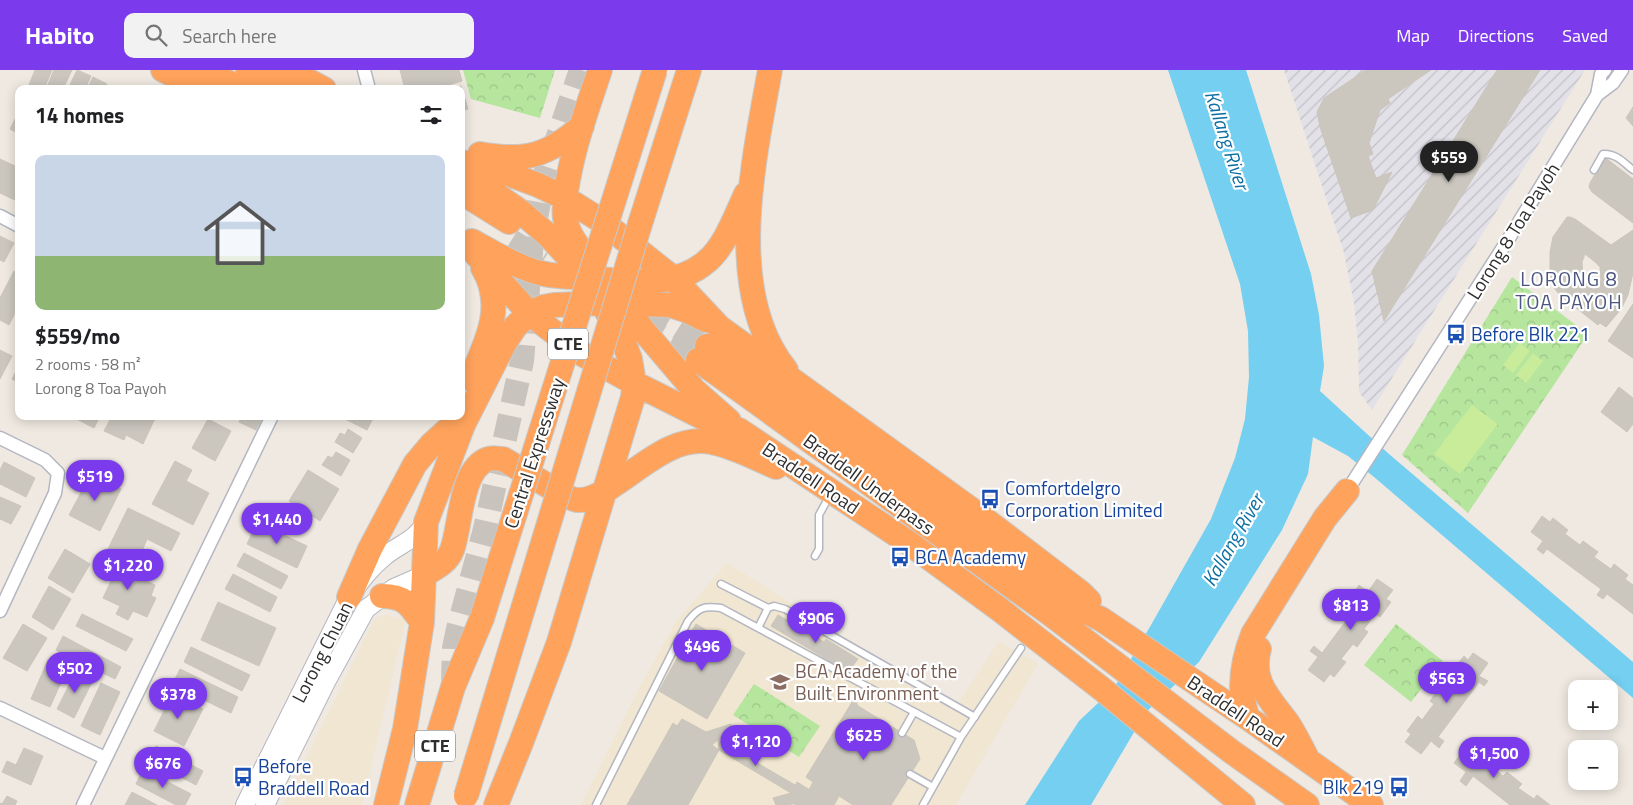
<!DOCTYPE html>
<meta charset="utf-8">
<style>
body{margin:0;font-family:"Titillium Web",sans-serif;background:#f2f2f2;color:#202124;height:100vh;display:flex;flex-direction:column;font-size:19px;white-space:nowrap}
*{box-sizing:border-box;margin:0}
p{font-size:16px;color:#757577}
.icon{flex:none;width:28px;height:28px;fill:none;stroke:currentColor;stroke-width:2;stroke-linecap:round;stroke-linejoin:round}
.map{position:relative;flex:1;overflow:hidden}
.drawer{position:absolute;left:15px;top:15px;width:450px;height:335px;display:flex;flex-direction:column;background:#fff;border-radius:10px;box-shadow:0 2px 12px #0003}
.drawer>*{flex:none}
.buttons{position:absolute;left:1568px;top:610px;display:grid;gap:10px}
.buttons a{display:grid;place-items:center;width:50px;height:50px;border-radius:10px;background:#fff;box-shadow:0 2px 12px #0003;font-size:25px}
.price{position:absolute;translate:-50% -42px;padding:0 11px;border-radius:18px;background:#7c3aed;color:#fff;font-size:16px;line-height:32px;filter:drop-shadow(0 1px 2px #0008)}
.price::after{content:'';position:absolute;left:50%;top:30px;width:15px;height:11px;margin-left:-8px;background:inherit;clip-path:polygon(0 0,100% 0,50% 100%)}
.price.on{background:#222;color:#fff}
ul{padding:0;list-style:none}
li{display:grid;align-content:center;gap:10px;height:265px;padding:0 20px}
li+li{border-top:1px solid #e0e0e0}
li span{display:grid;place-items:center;height:155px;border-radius:10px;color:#555}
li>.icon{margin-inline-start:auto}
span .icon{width:90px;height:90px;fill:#fffc;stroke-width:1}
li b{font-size:21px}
h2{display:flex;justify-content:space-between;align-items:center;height:60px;padding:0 20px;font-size:21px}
header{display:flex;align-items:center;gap:30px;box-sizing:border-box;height:70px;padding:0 25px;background:#7c3aed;color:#fff}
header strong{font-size:24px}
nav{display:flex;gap:28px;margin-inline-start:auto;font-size:18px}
.search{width:350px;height:45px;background:#f2f2f2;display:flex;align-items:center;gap:12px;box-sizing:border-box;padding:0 18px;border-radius:10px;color:#757577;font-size:19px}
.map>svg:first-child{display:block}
.industrial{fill:url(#industrial-furrows)}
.education{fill:#f0e6d1}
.forest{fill:url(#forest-crowns)}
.pitch{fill:#c9ec9a}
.water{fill:#75cff0}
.building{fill:#cbc7bf;stroke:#cbc5ba;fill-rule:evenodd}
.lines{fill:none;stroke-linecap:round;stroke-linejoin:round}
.highway-tunnel{stroke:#c8c4bd;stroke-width:24;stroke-dasharray:24 12;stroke-linecap:butt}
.lane-casing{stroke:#b4b7c1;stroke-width:9}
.street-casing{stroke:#b4b7c1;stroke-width:15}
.secondary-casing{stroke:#b4b7c1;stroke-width:20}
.highway-casing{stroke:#c9c9c9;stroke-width:26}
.lane{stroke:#fff;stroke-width:6}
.street{stroke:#fff;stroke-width:12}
.secondary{stroke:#fff;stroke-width:18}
.highway{stroke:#ffa35c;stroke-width:24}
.highway-bridge-casing{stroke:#c9c9c9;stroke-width:26;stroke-linecap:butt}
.highway-bridge{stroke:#ffa35c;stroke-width:24}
.labels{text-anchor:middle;stroke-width:4.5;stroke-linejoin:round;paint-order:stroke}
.shield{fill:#fff;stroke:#6d6d6d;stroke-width:1}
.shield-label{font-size:18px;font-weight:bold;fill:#2e2e2e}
.street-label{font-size:19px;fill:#2e2e2e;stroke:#fff}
.transit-label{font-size:19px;fill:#164399;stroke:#fff;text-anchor:start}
.education-label{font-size:19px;fill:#785e54;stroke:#fff;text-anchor:start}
.water-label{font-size:20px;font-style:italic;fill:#0d6fa3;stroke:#fff}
.neighbourhood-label{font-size:20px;letter-spacing:1px;fill:#4d5680;stroke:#fff}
</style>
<header>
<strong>Habito</strong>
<div class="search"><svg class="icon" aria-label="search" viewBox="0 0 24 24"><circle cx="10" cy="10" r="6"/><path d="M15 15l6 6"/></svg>Search here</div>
<nav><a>Map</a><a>Directions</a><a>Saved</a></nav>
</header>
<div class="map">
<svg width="1633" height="735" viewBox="0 0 1633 735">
<defs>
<pattern id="industrial-furrows" width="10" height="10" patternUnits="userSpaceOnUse" patternTransform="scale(1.25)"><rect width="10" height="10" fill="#e3e1e8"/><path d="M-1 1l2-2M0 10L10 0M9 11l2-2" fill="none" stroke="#c3c1c7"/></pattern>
<pattern id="forest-crowns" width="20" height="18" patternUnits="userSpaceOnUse" patternTransform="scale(1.25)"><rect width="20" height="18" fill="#b6e59e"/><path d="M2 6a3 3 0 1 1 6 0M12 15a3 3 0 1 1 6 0" fill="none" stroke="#9dc588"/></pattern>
</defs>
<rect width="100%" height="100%" fill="#efe9e1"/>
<path class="industrial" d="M1284 0H1585L1372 340 1359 322 1358 272 1354 233 1344 183Z"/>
<path class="education" d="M727 493 956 637 998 572 1038 593 956 735H581L634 628 675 553Z
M386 545 406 549 362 735H283L375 548Z"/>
<path class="forest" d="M463 0H555L540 48 471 29Z
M1512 207 1588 264 1468 443 1402 385Z
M1396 554 1443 591 1411 632 1364 595Z
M754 614 820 656 799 687 733 645Z"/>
<path class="pitch" d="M1520 273 1530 281 1513 303 1503 295Z
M1533 283 1543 291 1526 313 1516 305Z
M1472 335 1498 354 1460 404 1434 384Z"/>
<path class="water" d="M1168 0H1246L1311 204 1319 245 1324 296 1320 321 1389 384 1633 592V628L1374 407 1348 386 1313 367 1308 404 1282 460 1199 592 1146 642 1091 735H1025L1079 651 1114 618 1151 555 1211 449 1235 388 1245 349 1249 307 1248 261 1240 214Z"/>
<path class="building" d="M35 0H52L44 19H38L29 15Z
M54 0H72L63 19H46Z
M77 0 91 6 85 19H68Z
M400 0H459L462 11 434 19H405Z
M1366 0H1431L1388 29 1390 33 1380 40 1369 73 1373 84 1368 86 1376 108 1392 102 1373 140 1351 148 1320 57 1317 42 1324 28Z
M1497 0H1540L1384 251 1372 201Z
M93 7 107 14 104 19H87Z
M461 16 468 39 461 41V19H450Z
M1633 37V56L1626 48Z
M19 41V64L10 59Z
M0 89 19 98 15 109 19 111V132L0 123Z
M1604 89H1607L1633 109V153L1592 122 1589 117 1590 113Z
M1567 147H1570L1575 149 1611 175 1633 160V203L1628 225 1621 239 1606 257 1600 253 1598 255 1562 227 1554 218 1550 206V182L1553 167ZM1585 184 1595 192 1600 197 1601 210 1597 218 1587 211 1583 206 1582 192Z
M0 166 14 173 4 192 0 190Z
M14 201 19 203V235L9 255 0 250V228Z
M1633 234V288L1608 271Z
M0 280 12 286 0 309Z
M19 295V313L12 309Z
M1619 317 1633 328V354L1627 362 1601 342Z
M71 346H100L94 358Z
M112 346H156L143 374 126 365 124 370 104 361Z
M242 346H263L256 360 239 352Z
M346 346H374L367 360 345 349Z
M208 349 231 361 215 391 192 378Z
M348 359 362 368 353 383 335 372 340 363 345 365Z
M336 382 350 390 341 406 322 395 328 386 332 388Z
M175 391 192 400 186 411 209 423 193 455 152 434Z
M4 392 35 408 26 427 0 414V400Z
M308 400 339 419 320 451 289 431Z
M91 404 121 419 100 461 69 445Z
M0 427 21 436 11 454 0 449Z
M128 438 180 463 171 481 147 469 142 481 149 484 143 496 108 479Z
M1542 446 1550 452 1553 448 1568 460 1565 464 1580 475 1583 471 1598 482 1594 487 1611 499 1614 494 1628 505 1625 509 1633 515V544L1607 524 1603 529 1597 525 1601 519 1547 479 1543 484 1537 479 1543 471 1531 462Z
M257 452 307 476 297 498 247 474Z
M65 479 90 494 73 523 48 508Z
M244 483 288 506 281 519 237 496Z
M105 491 155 515 151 526 156 528 147 547 133 541 128 550 116 544 120 536 103 528 111 511 98 505Z
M233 504 277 527 270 542 225 519Z
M1377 509 1393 520 1386 529 1391 532 1380 547 1375 544 1364 559 1368 562 1357 577 1353 574 1341 589 1346 592 1334 607 1330 604 1324 612 1308 600 1318 587 1310 581 1314 576 1322 583 1364 527 1355 521 1359 515 1368 522Z
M49 516 71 529 53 560 32 547Z
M218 532 276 558 259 596 201 570Z
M82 544 133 569 126 581 76 556Z
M778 545 824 572 826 569 858 589 848 602 771 556Z
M23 554 47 568 27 601 3 588Z
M696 554 745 583 707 649 659 621Z
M63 566 121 597 115 609 56 580Z
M191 577 250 605 242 621 184 592Z
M1473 583 1488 593 1479 606 1488 611 1484 616 1479 612 1438 667 1444 671 1439 678 1431 671 1421 684 1405 672 1411 664 1407 661 1418 646 1422 650 1434 634 1430 631 1441 616 1445 620 1457 604 1453 600 1464 586 1468 590Z
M48 590 67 599 50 637 31 629Z
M180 599 238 627 231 643 181 619 184 613 175 609Z
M76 601 93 610 74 648 57 639Z
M101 613 120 622 100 665 81 656Z
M173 623 203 639 184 676 154 661Z
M854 629 858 636 914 670 920 689 891 735H853L839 726 834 735 809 720 813 712 806 707Z
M682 649 706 662 731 654 735 664 718 670 712 675 719 680 688 735H627L673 653 677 656Z
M718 670 795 715 791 723 719 680Z
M156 676 203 701 196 715 148 690Z
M24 678 43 686 31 715 2 702 7 691 16 695Z
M1465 678 1472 683 1475 678 1493 692 1490 696 1503 706 1507 702 1522 714 1518 718 1534 729 1537 725 1550 735H1510L1473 706 1466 716 1460 711 1466 702 1454 693Z
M143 699 191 724 185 735H176L136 714Z
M797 712 834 735H794L796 733 788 735H776L773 728 791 723Z
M132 722 157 735H125Z
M7 726 17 731 15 735H0V733L2 734Z"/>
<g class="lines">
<path class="highway-tunnel" d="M511 171 543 191
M648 239 707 276
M640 253 698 290
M453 615 454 578 458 559 485 459 522 291 532 170 543 110 581 0"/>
<defs>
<path id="lane" d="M1594 100 1603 84C1616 83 1624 93 1633 100
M815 486 819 479V445L830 425
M721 514 768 538
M758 558 768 538 774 536 785 539 975 647
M902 663 914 642
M910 704 933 717
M596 735 688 551C699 537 704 536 721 538L961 667
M923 735 961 667 1021 578"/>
<path id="street" d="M364 0 369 19
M1597 25 1613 13 1622 0
M0 146 19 156
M0 368 45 390 58 403 55 423 0 541
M1347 421 1511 165 1597 25 1601 4 1605 0
M0 638 105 688
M83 735 272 346"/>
<path id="secondary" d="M245 735 349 527C360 512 370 498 385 486 401 473 415 471 426 452
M265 735 326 612 366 539 394 518 424 505"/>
<path id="highway" d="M163 0 203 19
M204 0 241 19
M248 0 286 19
M288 0 324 19
M770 0C754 90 723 222 786 300
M480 84C526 92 547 86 582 56
M461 92 508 104 538 115 565 128 600 150 673 208 719 257 983 448 1080 522 1089 531
M461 100 521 142 549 166 588 208 623 270 630 289 634 313 633 327 559 572 521 673 496 735
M461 122 509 152
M640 154 689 0
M472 171C492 182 511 194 533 201 551 207 571 207 589 208 627 211 675 219 706 192 725 177 736 145 746 124
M461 172 474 182 529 243 582 284 634 313 706 349 739 360 909 473 999 539 1102 619 1243 735
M589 191C579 178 568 165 565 148 563 135 566 123 568 110 575 72 588 36 600 0
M616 225 643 260 694 320 729 351
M707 276 1068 533 1101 549 1248 648 1371 735
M698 290 1049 543 1232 682 1307 735
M471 309C486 272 506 237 483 198
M424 505C435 498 447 493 452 480 461 456 460 399 488 389 493 387 498 389 503 389 514 395 569 430 577 430 591 431 604 422 615 414 643 396 675 365 711 372 733 376 755 388 776 397
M382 526C405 526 410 535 422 552
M349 527 370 479 415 394 431 375 452 356
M1259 579C1250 611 1270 629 1287 652 1294 662 1300 675 1306 686
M1248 648C1237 620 1242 592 1253 564L1325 448 1347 421
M386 735 405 659 422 552 426 452 463 355 504 274 515 257 529 243 543 237 554 235 603 233 670 235 688 241 706 250
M417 735 453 617 482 548"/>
</defs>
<use href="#lane" class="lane-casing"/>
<use href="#street" class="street-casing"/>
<use href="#secondary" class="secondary-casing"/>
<use href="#highway" class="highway-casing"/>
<use href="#lane" class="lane"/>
<use href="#street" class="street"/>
<use href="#secondary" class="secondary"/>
<use href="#highway" class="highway"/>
<defs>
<path id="highway-bridge" d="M482 548 655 0
M466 726 640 154"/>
</defs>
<use href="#highway-bridge" class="highway-bridge-casing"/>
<use href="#highway-bridge" class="highway-bridge"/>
</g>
<defs>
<symbol id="bus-bare" viewBox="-9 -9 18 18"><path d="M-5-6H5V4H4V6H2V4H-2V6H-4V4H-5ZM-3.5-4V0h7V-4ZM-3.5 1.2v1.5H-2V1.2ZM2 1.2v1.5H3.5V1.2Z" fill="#1a4fb4" stroke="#fff" stroke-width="2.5" paint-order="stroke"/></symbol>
<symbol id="university-bare" viewBox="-9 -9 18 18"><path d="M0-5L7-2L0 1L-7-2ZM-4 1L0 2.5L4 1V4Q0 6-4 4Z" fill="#8d6e63" stroke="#fff" stroke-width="2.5" paint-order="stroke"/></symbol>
</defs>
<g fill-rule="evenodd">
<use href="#bus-bare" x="1442" y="250" width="28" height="28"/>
<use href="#bus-bare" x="976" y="415" width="28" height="28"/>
<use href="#bus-bare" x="886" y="473" width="28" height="28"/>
<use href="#university-bare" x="766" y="598" width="28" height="28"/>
<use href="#bus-bare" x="229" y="693" width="28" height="28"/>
<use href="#bus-bare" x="1385" y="703" width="28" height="28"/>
</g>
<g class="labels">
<g class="shield">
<rect x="548" y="258.5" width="40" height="31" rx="4"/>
<rect x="415" y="660.5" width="40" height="31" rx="4"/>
</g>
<g class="shield-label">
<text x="568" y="280">CTE</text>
<text x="435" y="682">CTE</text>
</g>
<g class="street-label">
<text transform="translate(1513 161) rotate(-58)" y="7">Lorong 8 Toa Payoh</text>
<text transform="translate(534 383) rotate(-72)" y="7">Central Expressway</text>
<text transform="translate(811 408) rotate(34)" y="7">Braddell Road</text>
<text transform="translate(869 414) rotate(36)" y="7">Braddell Underpass</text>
<text transform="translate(322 582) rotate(-63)" y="7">Lorong Chuan</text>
<text transform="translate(1236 641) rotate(34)" y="7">Braddell Road</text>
</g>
<g class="transit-label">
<text x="1471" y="271">Before Blk 221</text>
<text x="1005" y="425">Comfortdelgro<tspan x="1005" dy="22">Corporation Limited</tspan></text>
<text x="915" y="494">BCA Academy</text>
<text x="258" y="703">Before<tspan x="258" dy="22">Braddell Road</tspan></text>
<text x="1384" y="724" text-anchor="end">Blk 219</text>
</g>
<g class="education-label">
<text x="795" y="608">BCA Academy of the<tspan x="795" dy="22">Built Environment</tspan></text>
</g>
<g class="water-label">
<text transform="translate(1227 70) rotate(72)" y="7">Kallang River</text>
<text transform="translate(1233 470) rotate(-60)" y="7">Kallang River</text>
</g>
<g class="neighbourhood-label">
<text x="1569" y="216">LORONG 8<tspan x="1569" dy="23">TOA PAYOH</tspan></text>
</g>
</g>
</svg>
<div class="buttons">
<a>+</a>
<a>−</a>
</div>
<b class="price on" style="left:1449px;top:113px">$559</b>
<b class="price" style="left:95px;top:432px">$519</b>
<b class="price" style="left:277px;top:475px">$1,440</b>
<b class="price" style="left:128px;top:521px">$1,220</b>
<b class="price" style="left:1351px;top:561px">$813</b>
<b class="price" style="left:816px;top:574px">$906</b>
<b class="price" style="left:702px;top:602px">$496</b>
<b class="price" style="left:75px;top:624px">$502</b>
<b class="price" style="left:1447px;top:634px">$563</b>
<b class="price" style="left:178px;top:650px">$378</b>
<b class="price" style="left:864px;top:691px">$625</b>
<b class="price" style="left:756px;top:697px">$1,120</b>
<b class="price" style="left:1494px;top:709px">$1,500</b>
<b class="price" style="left:163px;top:719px">$676</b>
<section class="drawer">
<h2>14 homes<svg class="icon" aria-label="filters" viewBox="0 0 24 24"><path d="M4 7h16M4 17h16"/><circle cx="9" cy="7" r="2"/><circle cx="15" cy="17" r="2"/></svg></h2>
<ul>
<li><span style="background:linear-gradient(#c9d6e8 65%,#8fb573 0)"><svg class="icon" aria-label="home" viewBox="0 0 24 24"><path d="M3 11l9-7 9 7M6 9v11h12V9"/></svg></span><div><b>$559/mo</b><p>2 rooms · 58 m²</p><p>Lorong 8 Toa Payoh</p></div></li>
</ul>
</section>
</div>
